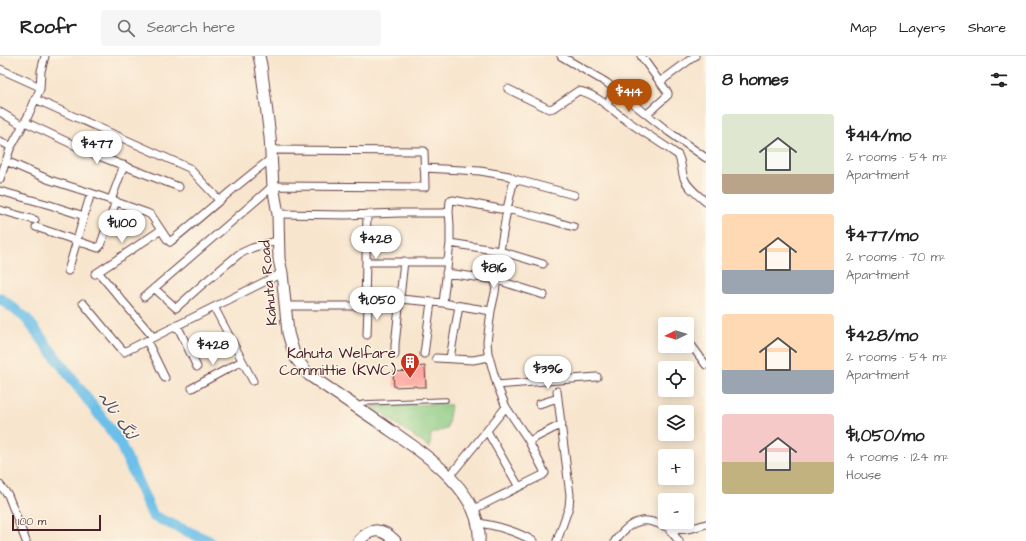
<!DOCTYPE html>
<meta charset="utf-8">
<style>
body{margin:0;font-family:"Architects Daughter","Playpen Sans Arabic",sans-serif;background:#f6f6f6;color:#222;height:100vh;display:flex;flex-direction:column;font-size:15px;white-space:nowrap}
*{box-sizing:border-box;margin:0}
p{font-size:13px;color:#767676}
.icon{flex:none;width:22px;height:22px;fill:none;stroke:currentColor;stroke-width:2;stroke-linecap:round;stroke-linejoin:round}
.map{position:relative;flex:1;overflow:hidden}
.side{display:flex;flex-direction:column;background:#fff;width:320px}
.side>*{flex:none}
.needle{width:26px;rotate:265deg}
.controls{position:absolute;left:658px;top:261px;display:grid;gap:8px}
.controls a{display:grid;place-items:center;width:36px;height:36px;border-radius:4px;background:#fff;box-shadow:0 2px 10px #0003;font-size:20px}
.scale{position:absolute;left:12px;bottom:10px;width:89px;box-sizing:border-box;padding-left:4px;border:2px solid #4a1f2b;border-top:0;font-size:11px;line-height:14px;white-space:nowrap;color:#4a1f2b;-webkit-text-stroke:3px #fcf5e5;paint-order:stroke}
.price{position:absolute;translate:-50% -34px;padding:0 9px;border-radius:14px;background:#fff;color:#222;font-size:13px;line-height:26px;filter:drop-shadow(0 1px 2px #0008)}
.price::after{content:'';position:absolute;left:50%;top:24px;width:12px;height:9px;margin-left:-6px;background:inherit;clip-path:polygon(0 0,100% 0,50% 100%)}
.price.selected{background:#b45309;color:#fff}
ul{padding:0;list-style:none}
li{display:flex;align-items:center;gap:12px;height:100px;padding:0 16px}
li span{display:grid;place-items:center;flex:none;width:112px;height:80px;border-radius:4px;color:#555}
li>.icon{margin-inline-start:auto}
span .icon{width:48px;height:48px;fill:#fffc;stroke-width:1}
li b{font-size:17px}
h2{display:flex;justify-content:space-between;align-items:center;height:48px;padding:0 16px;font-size:17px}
header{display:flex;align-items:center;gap:24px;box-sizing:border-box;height:56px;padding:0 20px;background:#fff;border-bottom:1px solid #e0e0e0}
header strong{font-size:19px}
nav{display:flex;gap:22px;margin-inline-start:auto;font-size:14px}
.search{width:280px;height:36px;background:#f6f6f6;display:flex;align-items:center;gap:10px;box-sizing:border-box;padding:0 14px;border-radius:4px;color:#767676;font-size:15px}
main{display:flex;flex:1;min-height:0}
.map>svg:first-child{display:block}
.green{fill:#89c981;stroke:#6a7456}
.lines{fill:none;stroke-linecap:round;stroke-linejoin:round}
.river{stroke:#6cbfe8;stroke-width:11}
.building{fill:#fca7a1}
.service-casing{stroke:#643d43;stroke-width:5.5}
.minor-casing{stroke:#643d43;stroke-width:9}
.trunk-casing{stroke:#643d43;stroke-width:13}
.service{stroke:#fff;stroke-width:3.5}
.minor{stroke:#fff;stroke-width:7}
.trunk{stroke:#fff;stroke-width:11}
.labels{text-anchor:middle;stroke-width:3;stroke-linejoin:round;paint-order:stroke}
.street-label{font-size:15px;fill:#4a1f2b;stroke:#fcf5e5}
.poi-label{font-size:15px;fill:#4a1f2b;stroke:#fcf5e5;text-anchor:end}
.water-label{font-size:16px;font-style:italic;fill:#544f64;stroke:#fcf5e5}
</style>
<header>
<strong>Roofr</strong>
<div class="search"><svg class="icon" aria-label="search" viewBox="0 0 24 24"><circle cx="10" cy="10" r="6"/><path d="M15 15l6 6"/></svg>Search here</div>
<nav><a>Map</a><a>Layers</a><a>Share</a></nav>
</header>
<main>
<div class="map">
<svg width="706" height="485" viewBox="0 0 706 485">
<rect width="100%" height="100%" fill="#fcf5e5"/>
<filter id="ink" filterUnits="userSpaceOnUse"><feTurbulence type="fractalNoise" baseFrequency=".025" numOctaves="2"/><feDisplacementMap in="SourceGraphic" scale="8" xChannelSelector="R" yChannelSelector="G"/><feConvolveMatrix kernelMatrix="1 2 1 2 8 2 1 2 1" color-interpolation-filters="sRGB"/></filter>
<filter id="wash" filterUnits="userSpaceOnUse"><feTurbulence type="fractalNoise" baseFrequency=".012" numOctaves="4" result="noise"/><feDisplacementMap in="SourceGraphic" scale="16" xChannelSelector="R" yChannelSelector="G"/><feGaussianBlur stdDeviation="0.9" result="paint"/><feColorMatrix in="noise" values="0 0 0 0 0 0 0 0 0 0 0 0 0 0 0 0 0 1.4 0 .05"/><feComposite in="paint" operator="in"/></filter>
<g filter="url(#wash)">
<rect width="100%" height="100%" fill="#f8e5ce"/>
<path class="green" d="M437 348 451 349 447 373 431 378 430 392 371 350Z"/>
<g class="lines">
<path class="river" d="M0 242 26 262 119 385 153 460 209 485"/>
</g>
<g id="blocks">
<path class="building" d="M425 310 426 331H416V330L394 331 393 316 414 315V311Z"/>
</g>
</g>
<g filter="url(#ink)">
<use href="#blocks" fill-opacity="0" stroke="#643d43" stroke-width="1"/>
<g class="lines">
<defs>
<path id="service" d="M358 349 363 347 446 344"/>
<path id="minor" d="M561 0 607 27 669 76 706 102
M641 0 668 37V39L647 58
M0 13 40 31
M660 26 695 0
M508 33 549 53 553 52 578 35C594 36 613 55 626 64 643 76 661 87 678 99 682 106 681 114 684 122 687 131 698 139 706 146
M35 43 189 112 219 144
M607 48 615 34
M0 56 22 69
M25 66 91 97 179 131
M0 85 11 91
M6 105 50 124 91 137 147 157 151 159 167 183 170 186C205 158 237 128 272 102
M424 112 480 115 509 120 514 123 574 139
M0 123 10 93 28 60 40 33 41 15 45 0
M0 135 50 149 84 160
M111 144 124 109
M0 154 35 164
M278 158 346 159 399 157H444L449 155
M36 171 98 192 100 190 116 145
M450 187 500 195 543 208
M366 206H447
M68 215 84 160 91 137
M98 216 153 281
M446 217 497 224 544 239
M95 218 161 174
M154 232 176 252 203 228 239 198 252 192 279 184
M144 241 273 130 425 131 424 95 271 94
M400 243 443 247 491 255 495 237 500 195 507 153 514 123
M83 247 124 296 282 217
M443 247 450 187V169L449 155 450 145 453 144 500 153H507L543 162 574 171
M286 250H365L399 249
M365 250 367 158
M214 251 253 325
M177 269 197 311
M367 279 368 250
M147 285 165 322
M692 290 706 309
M424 298 431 246
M395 299V289L404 205
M436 302 473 304 489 301
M450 302 459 250
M497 329 597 321
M192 332 242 305
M539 348 558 342
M487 375 519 431
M529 385 562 368
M449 421 506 351
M0 429 8 439 26 485
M474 453 543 419 545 417 527 382 506 351 497 329 488 297 487 286 491 255
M478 467C495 469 518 476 533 485
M667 471 679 485
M557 485 569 451 570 439 557 335
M615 485C623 474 634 463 648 465 657 466 666 472 675 473 685 475 697 471 706 468"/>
<path id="trunk" d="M259 0 261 9 270 81 273 130 278 158 279 203 282 217 288 277 295 301 309 319C333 335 356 351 380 367 417 393 483 433 479 485
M359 485C371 471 383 472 395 485"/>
</defs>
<use href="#service" class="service-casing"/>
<use href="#minor" class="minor-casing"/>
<use href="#trunk" class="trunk-casing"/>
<use href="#service" class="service"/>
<use href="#minor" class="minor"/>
<use href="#trunk" class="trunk"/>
</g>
</g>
<defs>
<symbol id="building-pin" viewBox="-11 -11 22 30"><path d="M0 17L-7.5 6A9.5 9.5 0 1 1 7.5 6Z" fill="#c8321e" stroke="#fcf5e5"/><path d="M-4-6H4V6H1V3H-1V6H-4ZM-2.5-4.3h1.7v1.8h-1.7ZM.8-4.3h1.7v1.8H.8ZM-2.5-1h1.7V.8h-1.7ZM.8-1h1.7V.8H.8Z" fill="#fff"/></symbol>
</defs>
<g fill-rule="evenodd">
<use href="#building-pin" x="399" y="295" width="22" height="30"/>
</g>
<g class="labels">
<g class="street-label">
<text transform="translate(268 227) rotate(-95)" y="5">Kahuta Road</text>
</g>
<g class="poi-label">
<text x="396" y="302">Kahuta Welfare<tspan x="396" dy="17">Committie (KWC)</tspan></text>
</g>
<g class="water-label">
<text transform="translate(118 359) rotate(55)" y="6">لنگ نالہ</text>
</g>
</g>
</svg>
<div class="controls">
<a><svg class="needle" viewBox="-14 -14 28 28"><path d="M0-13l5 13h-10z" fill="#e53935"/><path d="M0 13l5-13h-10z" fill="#767676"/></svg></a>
<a><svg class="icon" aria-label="locate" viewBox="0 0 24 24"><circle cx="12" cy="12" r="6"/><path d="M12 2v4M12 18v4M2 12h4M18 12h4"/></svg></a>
<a><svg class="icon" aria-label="layers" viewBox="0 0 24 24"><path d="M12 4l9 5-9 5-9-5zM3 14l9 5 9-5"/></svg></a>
<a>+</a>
<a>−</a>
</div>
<div class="scale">100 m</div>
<b class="price selected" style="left:629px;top:57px">$414</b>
<b class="price" style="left:97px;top:109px">$477</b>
<b class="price" style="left:122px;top:188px">$1,100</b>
<b class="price" style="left:376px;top:204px">$428</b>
<b class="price" style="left:494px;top:233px">$816</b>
<b class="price" style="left:377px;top:265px">$1,050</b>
<b class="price" style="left:213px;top:310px">$428</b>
<b class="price" style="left:548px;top:334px">$396</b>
</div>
<section class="side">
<h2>8 homes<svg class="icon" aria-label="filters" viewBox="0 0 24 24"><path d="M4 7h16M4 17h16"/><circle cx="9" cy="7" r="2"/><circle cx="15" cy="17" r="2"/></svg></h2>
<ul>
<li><span style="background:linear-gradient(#dfe7d0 75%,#b9a48a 0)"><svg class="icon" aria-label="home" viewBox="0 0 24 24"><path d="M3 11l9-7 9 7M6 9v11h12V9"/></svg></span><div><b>$414/mo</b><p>2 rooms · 54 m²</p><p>Apartment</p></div></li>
<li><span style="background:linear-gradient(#ffd9b3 70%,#9aa5b1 0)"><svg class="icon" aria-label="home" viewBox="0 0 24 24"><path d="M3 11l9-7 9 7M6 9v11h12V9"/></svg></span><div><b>$477/mo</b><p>2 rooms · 70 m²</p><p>Apartment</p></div></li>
<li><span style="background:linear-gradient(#ffd9b3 70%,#9aa5b1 0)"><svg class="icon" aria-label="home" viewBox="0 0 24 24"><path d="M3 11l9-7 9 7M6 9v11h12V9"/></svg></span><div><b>$428/mo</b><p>2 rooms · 54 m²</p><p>Apartment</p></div></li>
<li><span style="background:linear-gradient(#f6c9c9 60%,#c2b280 0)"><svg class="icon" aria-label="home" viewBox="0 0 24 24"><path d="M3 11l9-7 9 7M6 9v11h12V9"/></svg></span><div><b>$1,050/mo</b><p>4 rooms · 124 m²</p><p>House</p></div></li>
</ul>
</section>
</main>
